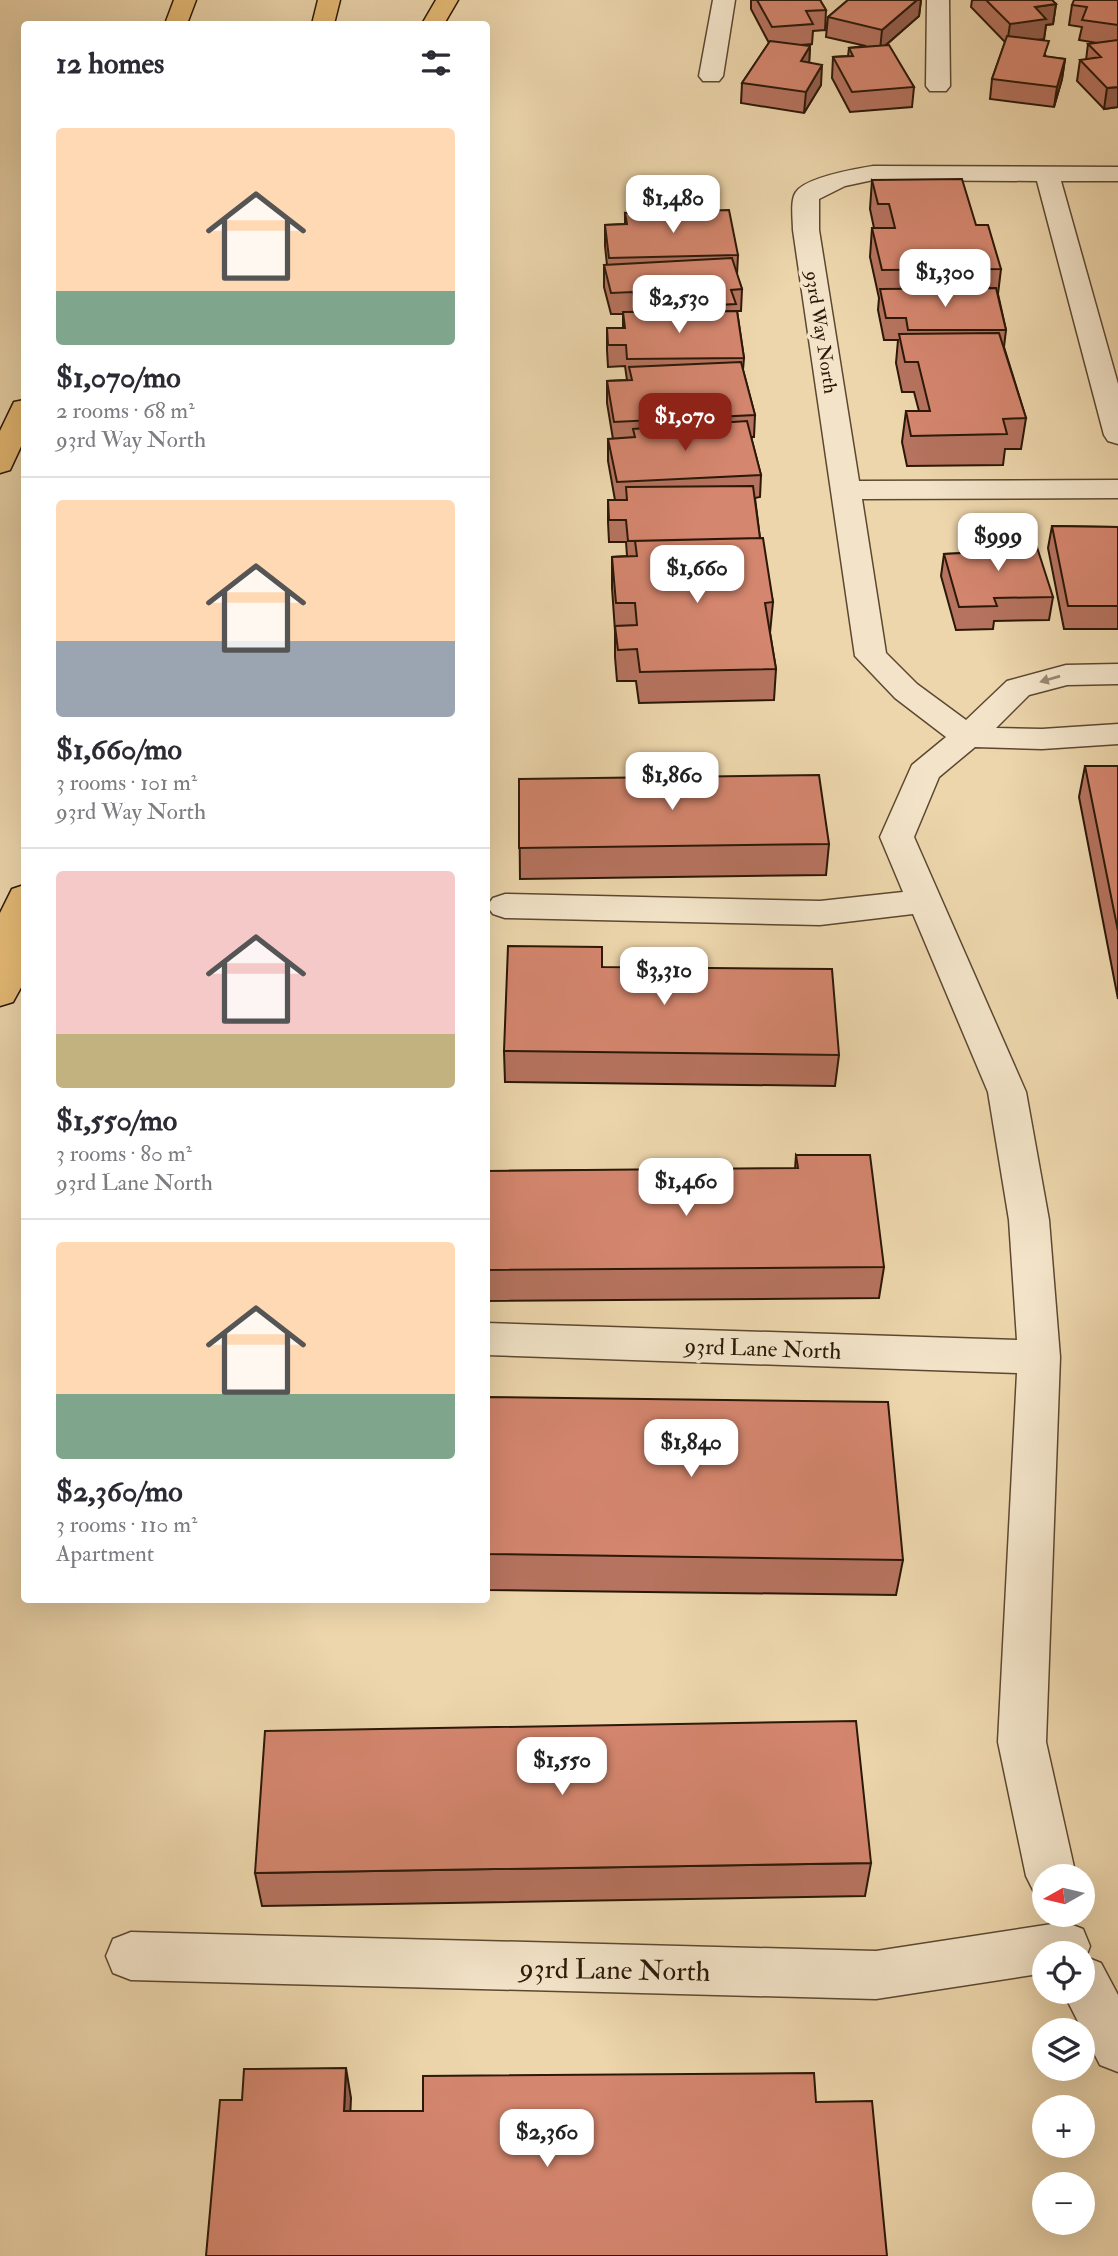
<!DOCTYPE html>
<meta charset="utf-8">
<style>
body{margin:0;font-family:"IM FELL Double Pica",serif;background:#f2f2f3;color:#2b2b33;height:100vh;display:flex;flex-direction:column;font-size:26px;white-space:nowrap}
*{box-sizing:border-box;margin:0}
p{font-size:23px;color:#7c7c81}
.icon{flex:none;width:38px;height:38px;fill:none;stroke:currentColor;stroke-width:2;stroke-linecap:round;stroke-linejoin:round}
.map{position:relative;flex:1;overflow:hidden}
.details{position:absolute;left:21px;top:21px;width:469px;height:1582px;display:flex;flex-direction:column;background:#fff;border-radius:7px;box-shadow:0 7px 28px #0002}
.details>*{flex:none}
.needle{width:46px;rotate:262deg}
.tools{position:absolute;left:1032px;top:1864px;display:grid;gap:14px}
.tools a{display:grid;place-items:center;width:63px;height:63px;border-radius:50%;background:#fff;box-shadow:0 7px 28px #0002;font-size:35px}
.price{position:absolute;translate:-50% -60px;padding:0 16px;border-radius:14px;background:#fff;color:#222;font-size:23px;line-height:46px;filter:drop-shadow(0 2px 4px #0008)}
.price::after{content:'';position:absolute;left:50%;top:42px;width:21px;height:16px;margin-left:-10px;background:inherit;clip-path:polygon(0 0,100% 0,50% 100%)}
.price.on{background:#8f2418;color:#fff}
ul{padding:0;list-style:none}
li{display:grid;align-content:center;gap:14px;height:371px;padding:0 35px}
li+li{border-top:2px solid #e1e1e2}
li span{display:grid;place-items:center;height:217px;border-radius:7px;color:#555}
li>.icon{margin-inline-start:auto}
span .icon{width:126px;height:126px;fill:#fffc;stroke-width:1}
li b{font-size:30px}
h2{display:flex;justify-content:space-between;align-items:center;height:84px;padding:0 35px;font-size:30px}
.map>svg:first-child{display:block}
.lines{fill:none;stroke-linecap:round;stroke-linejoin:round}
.minor-casing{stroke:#5c4831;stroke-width:3}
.highway-casing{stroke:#2b1808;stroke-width:3}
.minor{fill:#f3e4c9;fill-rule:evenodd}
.highway{fill:#e6bb76;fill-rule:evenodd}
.wall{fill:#b6735f;stroke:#2b1808;stroke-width:2}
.shaded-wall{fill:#945e4d;stroke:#2b1808;stroke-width:2}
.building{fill:#d4866e;stroke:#2b1808;stroke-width:2}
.oneway{fill:#998872}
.labels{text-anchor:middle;stroke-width:7;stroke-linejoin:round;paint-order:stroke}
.far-street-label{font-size:19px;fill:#2b1808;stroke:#f3e4c9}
.street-label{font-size:23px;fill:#2b1808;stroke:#f3e4c9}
.near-street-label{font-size:28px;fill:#2b1808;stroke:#f3e4c9}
</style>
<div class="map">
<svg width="1118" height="2256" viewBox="0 0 1118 2256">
<rect width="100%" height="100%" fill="#edd6ac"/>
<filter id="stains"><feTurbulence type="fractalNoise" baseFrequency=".00286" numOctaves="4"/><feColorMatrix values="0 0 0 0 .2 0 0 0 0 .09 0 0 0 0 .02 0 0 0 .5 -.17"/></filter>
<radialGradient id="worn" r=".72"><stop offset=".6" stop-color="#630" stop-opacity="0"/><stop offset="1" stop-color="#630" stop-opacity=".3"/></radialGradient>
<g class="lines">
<defs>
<path id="minor" d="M713 0H735L723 76 719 81H703L699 76Z
M927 0H949L950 86 946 91H930L926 86Z
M873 166 1118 167V181H1061L1118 384V444L1108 441 1104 435 1037 181 873 180 845 186 819 199V230L859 481 1118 480V498L862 499 886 653 917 684 966 720 1007 681 1066 665 1118 664V684L1067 685 1029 695 996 728 1042 729 1118 724V744L1042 749 975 747 939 777 914 837 1026 1092 1049 1220 1060 1357 1046 1742 1076 1876H1045V1897L1034 1892 1026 1876 998 1742 1017 1373 486 1355V1323L1017 1340 1009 1220 988 1092 913 914 820 925 505 918 493 914 487 906 493 898 505 894 820 901 903 892 880 837 912 765 946 737 895 698 855 656 793 230C793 220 790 200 796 192 806 177 855 169 873 166Z
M1065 1922 1083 1929 1090 1946 1086 1957 1101 1963 1118 1995V2072L1100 2065 1063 1992H1083V1953H1045V1973L876 1999 131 1980 113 1973 106 1956 113 1939 131 1932 876 1951Z"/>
<path id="highway" d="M174 0H196L187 24H165Z
M318 0H340L334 24H312Z
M436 0H458L444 24H422Z
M24 400V440L10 470 0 473V431L14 402Z
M24 885V982L13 1002 0 1006V913L12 889Z"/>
</defs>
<use href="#minor" class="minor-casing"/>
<use href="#highway" class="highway-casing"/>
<use href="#minor" class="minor"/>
<use href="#highway" class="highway"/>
</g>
<path class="wall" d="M751 0H820L826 10 825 30 813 31 812 44 801 45 810 46 809 63 821 85 804 113 741 103 742 83 769 43 751 9Z
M848 0H921L919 16 886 45 914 87 912 107 850 112 832 78 833 57 848 56 849 48 866 46 826 37 828 17Z
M972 0H1052L1056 4 1053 24 1046 25 1044 39 1039 40 1046 57 1065 59 1062 79 1054 107 990 99 992 79 1005 42 971 7Z
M1118 0V107L1104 109 1077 81 1080 60H1086L1088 44 1097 43 1079 40 1082 27 1069 25 1072 5Z
M872 180 1001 269 998 294 1006 330 1004 347 1026 418 1021 449H1005L1003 465 907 466 902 442 906 411H919L914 392H902L896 363 898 340H884L878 310 879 298 870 257 872 228H874L870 209Z
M625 213 738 255 737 275 742 289 741 311H737L744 358 743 370 755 415 754 437H751L761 475 760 497 755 498 760 538 773 602 770 633 776 669 774 700 639 703 636 681H617L615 657V631L612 588V557L627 556 626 542H609L608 522V500H615L608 461V439H613L607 403V381L627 380 625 366 608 367 607 350V328H623V314H611L604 287V265H607L605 246V225L625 224Z
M1052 526 1118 527V629H1064L1048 548Z
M976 540 1053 597 1049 620 994 621 993 629 956 630 941 576 944 554 974 553Z
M1085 766H1118V999L1079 797Z
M519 779 829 844 826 875 520 879Z
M602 967 839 1055 835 1086 505 1082 504 1051Z
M796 1155 884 1267 879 1298 486 1301V1171L795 1169Z
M486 1397 903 1560 896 1595 486 1590Z
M871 1863 865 1896 262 1906 255 1873Z"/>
<path class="shaded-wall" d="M917 0H921L919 16 880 50 882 30Z
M1056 4 1053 24 1046 25 1044 39 1007 44 1010 24 1035 7Z
M810 46 809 67 801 61Z
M1065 59 1062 79 1054 107 1057 87Z
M822 65 821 85 804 113 806 92Z
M1118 87V107L1104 109 1107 88Z
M346 2068 351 2098 349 2141 344 2111Z"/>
<path class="building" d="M757 0H820L826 10 806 11 813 24 772 27Z
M848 0H917L882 30 828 17Z
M986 0H1052L1056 4 1035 7 1046 19 1010 24Z
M1074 0H1118V25L1082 20 1087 7 1072 5Z
M1007 36 1049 41 1044 56 1065 59 1057 87 992 79Z
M1118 40V87L1107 88 1080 60 1101 57 1088 44Z
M770 41 810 46 801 61 822 65 806 92 742 83Z
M889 45 914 87 852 92 833 57 853 56 849 48Z
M962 179 976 225H988L1001 269 882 270 872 228H895L889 204H878L872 180Z
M729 210 738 255 609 258 605 225 627 224 625 213Z
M732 258 742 289 731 290 736 304 637 309 633 292 611 293 604 265Z
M996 288 1006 330H908L906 318H886L880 289Z
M737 311 744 358 627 359 626 345H608L607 328H625L623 312Z
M999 333 1026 418 1003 419 1007 434 911 436 906 411H930L918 362H905L899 334Z
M741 362 755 415 614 422 607 381 632 380 629 367Z
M747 421 761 475 617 482 608 439 635 437 633 429Z
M753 486 760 538 628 541 626 520H609L608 500H627L626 487Z
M1052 526 1118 527V606H1068Z
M763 538 773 602 765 603 776 669 640 672 637 649 618 650 615 626 637 625 635 603H616L612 557 637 556 635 541Z
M1034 538 1053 597 994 598 997 606 959 607 944 554 980 552 976 540Z
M1085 766H1118V931Z
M819 775 829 844 519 848V779Z
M508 946 602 947V967L832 969 839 1055 504 1051Z
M796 1155H870L884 1267 486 1270V1171L798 1168Z
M486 1397 888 1402 903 1560 486 1554Z
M856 1721 871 1863 255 1873 265 1731Z
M346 2068 344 2111H423V2076L814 2073 816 2102 872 2101 887 2256H206L220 2100H242L244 2069Z"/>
<defs><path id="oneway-solid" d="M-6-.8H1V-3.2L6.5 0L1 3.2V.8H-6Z" transform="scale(1.75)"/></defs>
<use class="oneway" href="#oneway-solid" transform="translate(1050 679) rotate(164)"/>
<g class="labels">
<g class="far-street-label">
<text transform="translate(822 332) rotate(81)" y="7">93rd Way North</text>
</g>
<g class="street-label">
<text transform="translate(763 1348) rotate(2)" y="8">93rd Lane North</text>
</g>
<g class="near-street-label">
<text transform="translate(615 1969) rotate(1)" y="10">93rd Lane North</text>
</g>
</g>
<rect width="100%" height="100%" filter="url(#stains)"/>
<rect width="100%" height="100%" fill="url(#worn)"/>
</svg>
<div class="tools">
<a><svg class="needle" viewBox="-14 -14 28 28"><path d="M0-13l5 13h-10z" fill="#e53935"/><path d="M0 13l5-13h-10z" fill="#7c7c81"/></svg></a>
<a><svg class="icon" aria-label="locate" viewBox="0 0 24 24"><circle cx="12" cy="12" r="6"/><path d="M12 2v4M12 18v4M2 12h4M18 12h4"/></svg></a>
<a><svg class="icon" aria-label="layers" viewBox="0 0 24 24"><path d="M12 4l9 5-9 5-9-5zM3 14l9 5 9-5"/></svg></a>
<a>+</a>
<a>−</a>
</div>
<b class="price" style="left:673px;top:235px">$1,480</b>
<b class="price" style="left:945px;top:309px">$1,300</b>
<b class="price" style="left:679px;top:335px">$2,530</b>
<b class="price on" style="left:685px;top:453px">$1,070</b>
<b class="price" style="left:998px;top:573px">$999</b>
<b class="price" style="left:697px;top:605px">$1,660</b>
<b class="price" style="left:672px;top:812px">$1,860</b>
<b class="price" style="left:664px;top:1007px">$3,310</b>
<b class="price" style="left:686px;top:1218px">$1,460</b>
<b class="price" style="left:691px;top:1479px">$1,840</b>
<b class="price" style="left:562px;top:1797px">$1,550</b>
<b class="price" style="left:547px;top:2169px">$2,360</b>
<section class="details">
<h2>12 homes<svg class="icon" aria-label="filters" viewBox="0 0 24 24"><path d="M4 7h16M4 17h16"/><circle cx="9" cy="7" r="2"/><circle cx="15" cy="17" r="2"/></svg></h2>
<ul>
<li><span style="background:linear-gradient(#ffd9b3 75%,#7fa58c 0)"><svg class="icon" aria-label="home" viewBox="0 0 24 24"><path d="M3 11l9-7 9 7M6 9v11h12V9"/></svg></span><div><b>$1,070/mo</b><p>2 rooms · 68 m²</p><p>93rd Way North</p></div></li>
<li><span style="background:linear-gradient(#ffd9b3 65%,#9aa5b1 0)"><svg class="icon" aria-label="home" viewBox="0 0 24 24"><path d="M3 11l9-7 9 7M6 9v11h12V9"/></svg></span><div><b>$1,660/mo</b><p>3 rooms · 101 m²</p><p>93rd Way North</p></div></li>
<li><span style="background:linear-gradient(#f6c9c9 75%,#c2b280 0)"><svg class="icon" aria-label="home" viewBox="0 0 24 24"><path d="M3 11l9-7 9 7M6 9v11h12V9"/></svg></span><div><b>$1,550/mo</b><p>3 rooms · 80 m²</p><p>93rd Lane North</p></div></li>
<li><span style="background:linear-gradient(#ffd9b3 70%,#7fa58c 0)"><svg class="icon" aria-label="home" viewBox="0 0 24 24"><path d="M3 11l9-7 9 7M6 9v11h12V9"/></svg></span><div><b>$2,360/mo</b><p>3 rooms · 110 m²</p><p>Apartment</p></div></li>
</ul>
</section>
</div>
